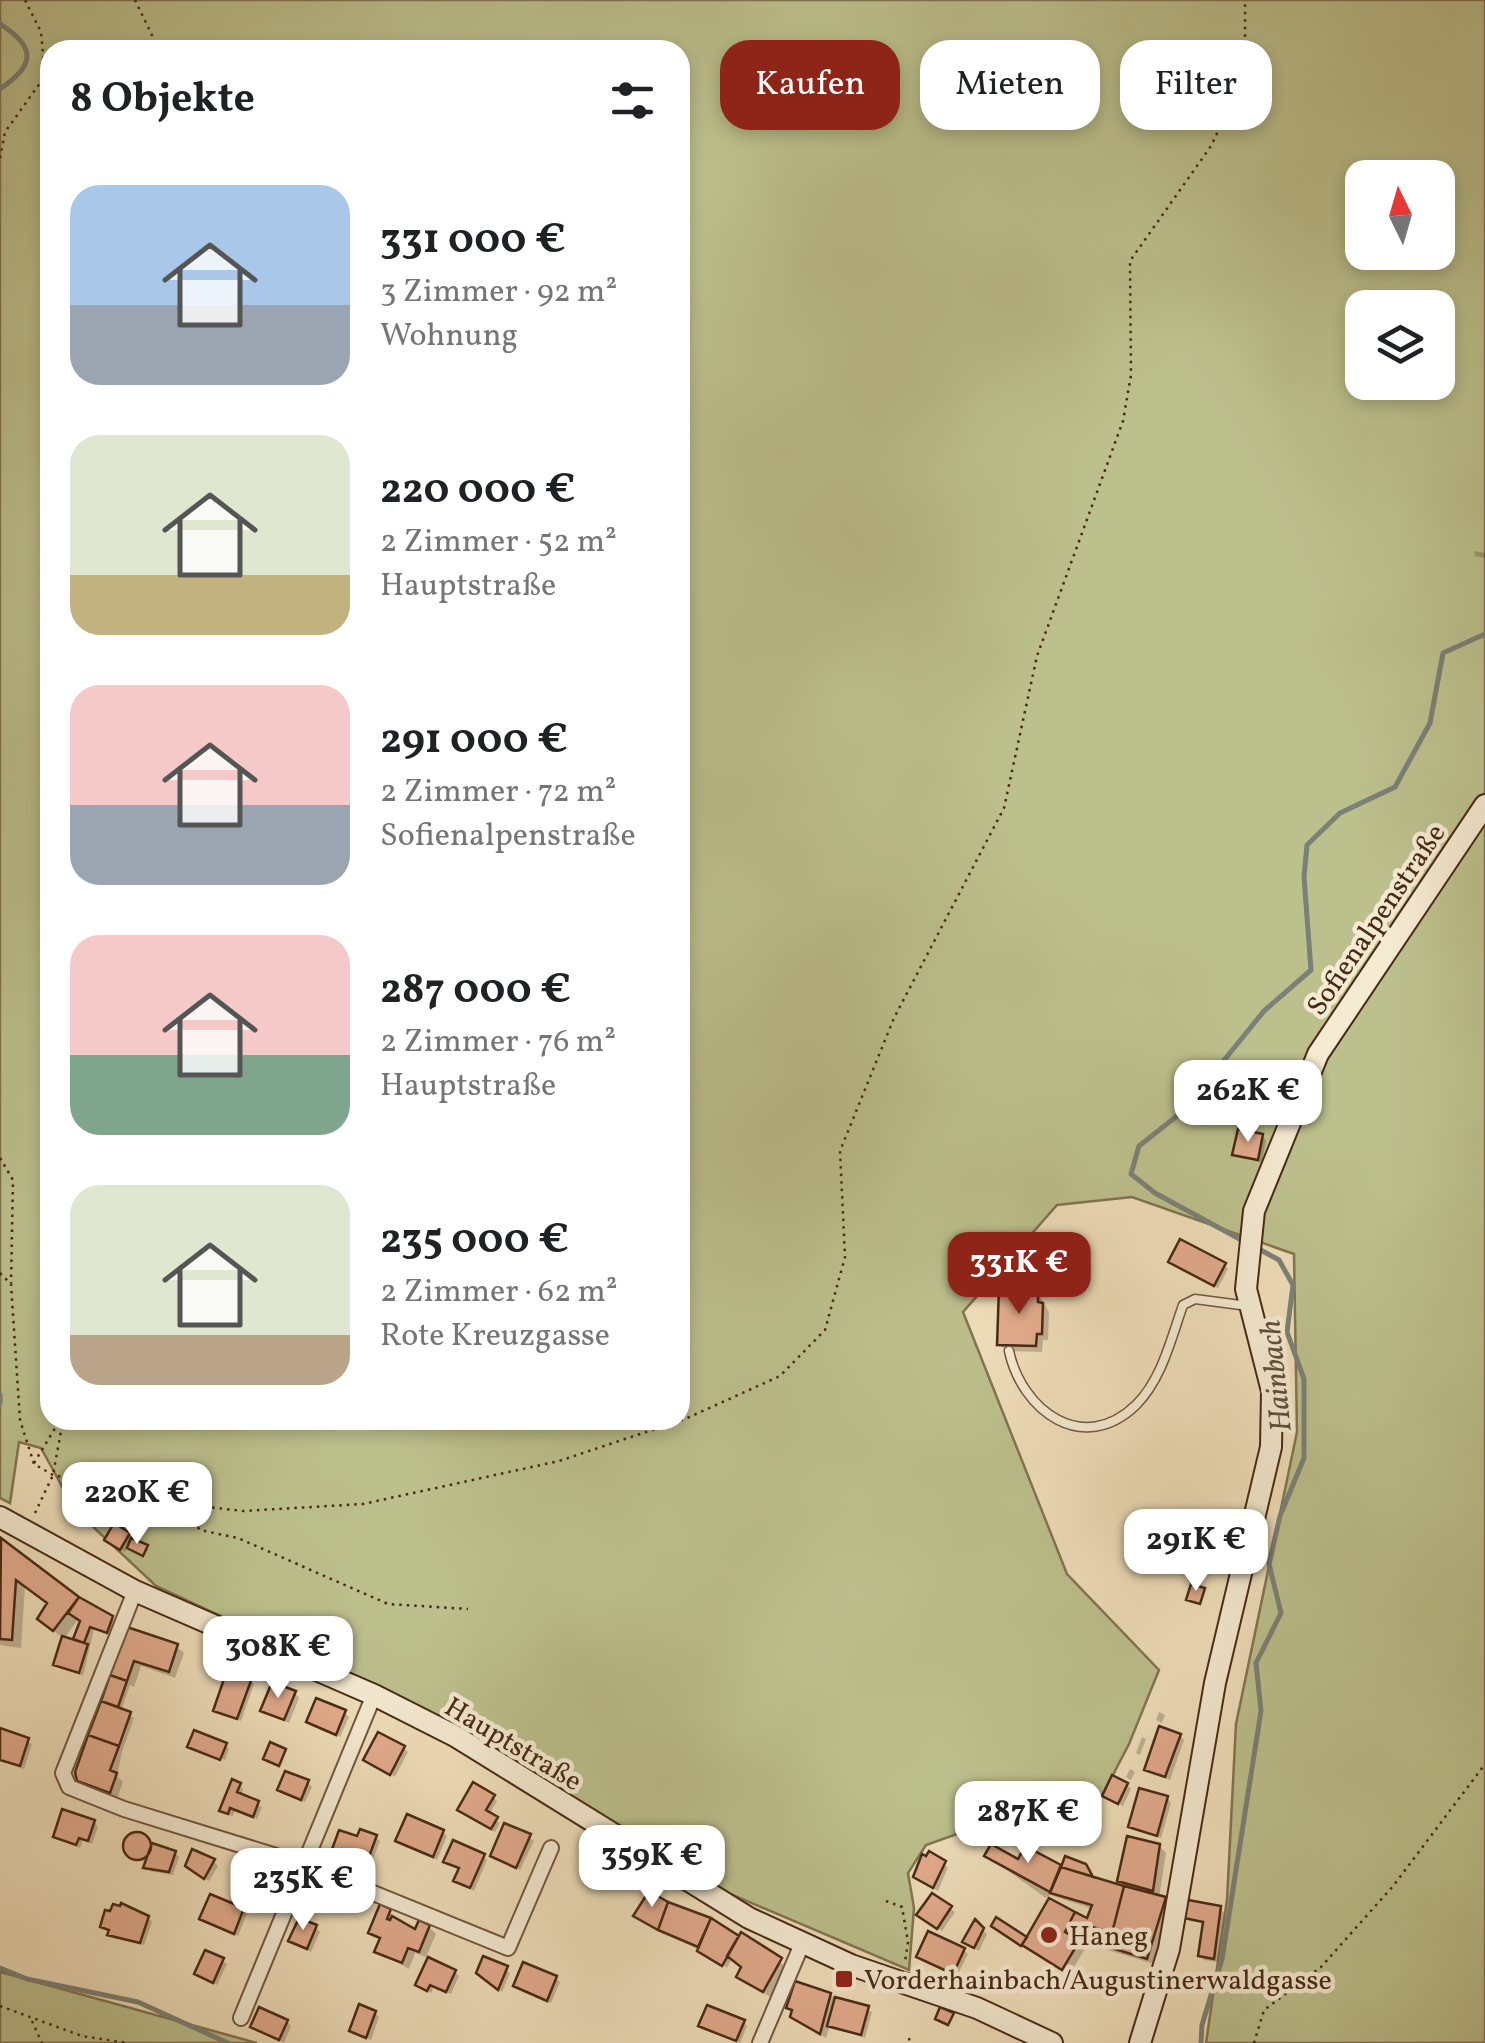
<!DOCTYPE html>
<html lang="de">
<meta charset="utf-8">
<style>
body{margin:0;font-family:Vollkorn,serif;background:#f2f2f2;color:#202124;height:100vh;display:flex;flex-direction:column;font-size:38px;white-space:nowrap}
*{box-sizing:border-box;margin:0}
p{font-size:32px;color:#757577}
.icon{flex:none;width:55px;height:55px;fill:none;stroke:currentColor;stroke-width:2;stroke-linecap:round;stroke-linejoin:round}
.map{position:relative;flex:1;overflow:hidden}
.drawer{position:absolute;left:40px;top:40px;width:650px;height:1390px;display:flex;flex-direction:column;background:#fff;border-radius:30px;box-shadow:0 5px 15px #0003}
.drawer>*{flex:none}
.top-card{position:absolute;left:720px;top:40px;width:615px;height:90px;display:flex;gap:20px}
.needle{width:65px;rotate:355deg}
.buttons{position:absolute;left:1345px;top:160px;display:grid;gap:20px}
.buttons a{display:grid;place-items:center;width:110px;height:110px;border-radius:20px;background:#fff;box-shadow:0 5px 15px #0003;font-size:50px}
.price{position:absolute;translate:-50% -85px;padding:0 22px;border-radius:20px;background:#fff;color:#222;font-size:32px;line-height:65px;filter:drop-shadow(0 2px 5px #0008)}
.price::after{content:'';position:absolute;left:50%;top:60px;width:30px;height:22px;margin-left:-15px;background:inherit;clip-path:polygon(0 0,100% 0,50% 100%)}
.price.active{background:#8f2418;color:#fff}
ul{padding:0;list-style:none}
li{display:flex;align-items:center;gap:30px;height:250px;padding:0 30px}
li span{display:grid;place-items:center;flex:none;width:280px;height:200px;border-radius:30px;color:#555}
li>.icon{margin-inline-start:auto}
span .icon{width:120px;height:120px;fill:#fffc;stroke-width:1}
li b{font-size:42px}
h2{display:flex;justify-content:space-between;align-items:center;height:120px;padding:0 30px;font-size:42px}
.tag{padding:0 35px;border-radius:30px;background:#fff;box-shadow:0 5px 15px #0003;font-size:35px;line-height:90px}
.tag.active{background:#8f2418;color:#fff}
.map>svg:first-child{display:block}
.green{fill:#bcc08d;stroke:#827450;stroke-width:2.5;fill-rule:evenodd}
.shadow{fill:#0003;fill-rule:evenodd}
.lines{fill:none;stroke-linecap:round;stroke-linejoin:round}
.stream{stroke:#7b8176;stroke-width:5}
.building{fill:#e2ab8d;stroke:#492914;stroke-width:2.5}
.lane-casing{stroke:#72563e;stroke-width:11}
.street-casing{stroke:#72563e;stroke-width:18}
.secondary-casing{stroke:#492914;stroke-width:24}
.path{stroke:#492914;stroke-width:2.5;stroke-dasharray:2.5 5;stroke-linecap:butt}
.lane{stroke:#f5ead2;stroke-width:8}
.street{stroke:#f5ead2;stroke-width:14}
.secondary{stroke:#f5ead2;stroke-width:20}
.poi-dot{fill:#8f2418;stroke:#f5ead2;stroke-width:4}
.labels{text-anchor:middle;stroke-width:9;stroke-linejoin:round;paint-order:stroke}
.street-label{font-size:28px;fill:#492914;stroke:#f5ead2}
.poi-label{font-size:28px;fill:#492914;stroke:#f5ead2;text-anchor:start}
.water-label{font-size:30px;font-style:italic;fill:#5e4e3d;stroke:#f5ead2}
</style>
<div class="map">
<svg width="1485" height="2043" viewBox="0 0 1485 2043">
<rect width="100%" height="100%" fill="#efdeba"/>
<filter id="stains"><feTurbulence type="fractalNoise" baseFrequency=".002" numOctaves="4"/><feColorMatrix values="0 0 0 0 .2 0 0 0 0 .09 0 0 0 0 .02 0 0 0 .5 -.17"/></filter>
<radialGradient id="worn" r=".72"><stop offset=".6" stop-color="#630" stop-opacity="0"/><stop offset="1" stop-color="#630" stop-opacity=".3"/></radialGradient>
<path class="green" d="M0 0H1485V2043H1206L1227 1900 1236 1724 1297 1432 1294 1254 1132 1197 1057 1205 963 1312 1067 1574 1159 1670 1129 1744 1102 1796 996 1820 926 1845 908 1873 914 1908 909 1970 728 1893 511 1759 492 1743 156 1586 75 1510 41 1448 19 1442 10 1503 0 1498ZM50 50H680V1420H50ZM1362 178H1438V252H1362ZM1362 308H1438V382H1362Z
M0 1972 257 2043H0Z"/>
<path class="shadow" d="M1474 551 1485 553V558L1475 556Z
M1262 1136 1266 1140 1262 1163 1235 1155Z
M1176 1265H1224L1228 1269 1218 1288Z
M1037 1291 1049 1312 1048 1340H1043L1042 1352 1006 1351 999 1344Z
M1234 1524 1241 1530 1236 1566 1193 1560 1186 1553Z
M129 1535 148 1549 145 1555 128 1546 125 1552 111 1544Z
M2 1542 116 1622 111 1635 94 1629 83 1676 56 1664 64 1639 50 1628 49 1604 25 1586 21 1648 0 1645ZM78 1619 82 1621 74 1642 64 1639Z
M128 1630 177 1647 184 1653 175 1678 141 1666 134 1687 130 1685 121 1711 134 1718 122 1752 117 1776 123 1782 117 1799 87 1788 78 1772Z
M250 1680 254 1684 241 1721 216 1710Z
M295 1693 299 1698 289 1723 263 1710Z
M1159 1712 1165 1715 1162 1723 1156 1720Z
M345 1713 349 1717 340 1737 309 1721Z
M0 1731 32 1744 24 1769 0 1761Z
M1180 1736 1184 1740 1170 1780 1151 1773 1146 1769Z
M1142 1737 1146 1739 1140 1755 1136 1753Z
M225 1745 229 1749 225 1760 192 1746Z
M404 1748 408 1752 395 1777 366 1760Z
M1130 1769 1135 1772 1131 1780 1126 1777Z
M308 1783 312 1787 305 1802 280 1790Z
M239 1785 243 1789 241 1796 262 1807 257 1819 235 1811 232 1817 222 1810Z
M1127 1785 1131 1789 1123 1806 1105 1796Z
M493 1797 497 1801 489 1815 500 1823 495 1832 464 1814Z
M1167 1798 1171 1803 1161 1838 1130 1827Z
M94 1822 98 1827 92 1844 83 1840 80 1848 55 1837Z
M443 1832 447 1836 437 1860 398 1841Z
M130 1835 144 1836 152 1845 175 1853 179 1857 173 1875 150 1871 148 1862 135 1860 124 1850Z
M375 1837 380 1841 370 1867 334 1852Z
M529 1837 534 1841 520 1870 493 1856Z
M1159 1846 1166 1853 1159 1898 1172 1906 1154 1964 1088 1944 1071 1972 998 1929 1025 1939 1089 1922 1093 1909 1050 1895 1046 1898 987 1856 1019 1862 1026 1850 1062 1871 1129 1889 1120 1880Z
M483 1856 487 1860 474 1891 456 1881 461 1870 446 1861Z
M927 1859 948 1867 938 1891 920 1880Z
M214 1862 218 1866 209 1881 192 1872Z
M282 1873 286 1877 277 1900 253 1888 250 1879Z
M932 1896 955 1912 942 1931 923 1919Z
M1220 1909 1224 1913 1217 1962 1204 1960 1200 1956 1205 1924 1187 1917Z
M243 1910 247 1914 238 1936 202 1918Z
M389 1911 395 1920 416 1933 429 1927 436 1934 426 1957 415 1953 409 1969 377 1951 381 1941 371 1932Z
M148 1918 152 1922 144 1945 114 1938 102 1926Z
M640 1920 710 1921 787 1967 770 1997 739 1976 743 1967 732 1958 727 1968 706 1952Z
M976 1923 987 1934 979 1951 965 1942Z
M316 1927 320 1932 311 1952 291 1941Z
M963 1950 968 1954 957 1976 919 1956Z
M222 1960 227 1964 217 1985 197 1974Z
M1007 1965 1014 1969 1010 1976 1003 1972Z
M506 1969 510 1973 502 1992 489 1984Z
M455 1972 459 1976 451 1994 434 1987 431 1993 418 1985Z
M556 1978 560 1982 551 2003 516 1986Z
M830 1995 872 2012 865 2038 830 2026 826 2038 800 2023 789 2007Z
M375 2013 379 2017 371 2040 352 2030Z
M287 2022 291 2026 284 2043 253 2027Z
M743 2022 747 2026 740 2043 701 2025Z"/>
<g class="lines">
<path class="stream" d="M0 24C38 48 34 66 0 89
M1245 1242 1155 1193 1131 1174 1139 1146 1182 1112 1264 1011 1311 970 1304 877 1307 845 1340 813 1395 787 1430 723 1443 653 1485 634
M0 1395V1403
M0 1968 27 1979 138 2002 228 2043
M1201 2043 1202 2025 1222 1959 1261 1711 1256 1663 1281 1613 1269 1564 1280 1516 1304 1458V1379L1287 1332 1293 1285 1279 1260 1255 1247"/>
</g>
<path class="building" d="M1238 1129 1263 1134 1258 1160 1232 1155Z
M1180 1239 1226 1263 1214 1286 1168 1262Z
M999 1287 1038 1289V1302L1043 1303 1042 1334H1037L1036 1346 997 1345Z
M1188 1515 1235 1521 1230 1560 1184 1554Z
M114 1523 130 1533 120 1550 104 1540Z
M1 1538 79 1597 53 1631 37 1619 47 1603 16 1580 12 1640 0 1639Z
M131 1538 148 1545 143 1556 127 1548Z
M1191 1584 1205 1588 1200 1604 1186 1600Z
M79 1597 113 1616 107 1633 90 1627 84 1643 73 1639 80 1621 68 1613Z
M127 1627 178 1644 169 1672 134 1661 127 1681 110 1675Z
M62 1636 88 1644 79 1673 53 1665Z
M227 1670 252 1678 237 1719 213 1711Z
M110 1675 127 1681 118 1707 101 1701Z
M272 1682 296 1691 284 1720 260 1711Z
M316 1698 346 1710 336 1735 306 1722Z
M101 1701 131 1712 119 1746 88 1735Z
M1159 1726 1181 1734 1165 1777 1144 1770Z
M0 1728 29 1738 20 1766 0 1760Z
M194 1730 227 1743 220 1760 187 1747Z
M378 1732 405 1746 390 1775 363 1760Z
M88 1735 119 1746 110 1770 117 1773 110 1793 77 1781 75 1772Z
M270 1742 286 1749 279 1766 263 1759Z
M285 1771 309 1780 301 1800 277 1790Z
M1112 1775 1128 1783 1118 1804 1102 1796Z
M232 1779 241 1783 237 1792 259 1801 253 1817 230 1808 228 1814 219 1811Z
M473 1782 495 1795 486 1810 498 1817 491 1829 457 1810Z
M1139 1788 1168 1796 1157 1836 1128 1827Z
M62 1809 95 1820 88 1841 79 1838 76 1845 53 1837Z
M407 1814 444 1830 433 1857 395 1841Z
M504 1823 531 1834 516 1868 490 1856Z
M360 1829 377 1835 366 1865 331 1852 339 1830 357 1836Z
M123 1846a14 14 0 1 1 28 0a14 14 0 1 1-28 0Z
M1127 1836 1160 1844 1153 1891 1117 1881Z
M453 1840 485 1854 470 1888 453 1881 459 1868 443 1862Z
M152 1843 176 1851 169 1872 143 1868Z
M991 1844 1018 1859 1025 1846 1061 1865 1050 1892 984 1856Z
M192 1849 215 1859 204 1879 185 1866Z
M929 1851 946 1861 933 1888 913 1877 922 1854 926 1856Z
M1065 1856 1086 1864 1093 1877 1061 1867Z
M255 1859 284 1870 273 1898 250 1889 253 1882 247 1880Z
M1061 1867 1124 1886 1112 1933 1086 1925 1076 1938 1065 1932 1075 1912 1087 1918 1092 1905 1050 1893Z
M1124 1886 1166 1897 1147 1959 1076 1937 1086 1925 1112 1933Z
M649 1891 668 1902 658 1930 633 1916Z
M932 1893 952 1906 937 1929 916 1915Z
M210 1894 244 1908 234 1934 199 1919Z
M1049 1898 1075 1912 1065 1932 1080 1940 1062 1970 1022 1945Z
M1188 1900 1221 1906 1214 1959 1198 1956 1203 1922 1184 1918Z
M668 1902 711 1918 698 1947 658 1930Z
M121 1903 149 1916 140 1943 107 1935 109 1930 100 1927 105 1910 110 1911 113 1904 120 1906Z
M380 1904 391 1909 387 1919 390 1920 392 1916 415 1929 419 1920 430 1925 419 1952 408 1948 402 1963 374 1952 380 1938 368 1933Z
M996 1917 1027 1937 1021 1946 991 1926Z
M299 1918 317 1925 307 1949 288 1941Z
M711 1918 739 1936 722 1966 697 1951Z
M975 1919 984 1928 974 1948 962 1942Z
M928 1931 965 1948 953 1974 916 1957Z
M741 1932 782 1958 763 1992 736 1977 741 1967 727 1956Z
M205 1950 224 1958 213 1983 194 1974Z
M483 1956 508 1966 498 1990 476 1973Z
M428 1957 456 1970 446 1992 430 1985 427 1991 415 1985Z
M523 1962 557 1976 547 2001 513 1986Z
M795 1981 831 1993 820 2034 790 2017 792 2010 786 2008Z
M835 1997 869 2006 861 2035 827 2026Z
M359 2004 376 2011 366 2038 349 2031Z
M707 2005 745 2020 736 2041 698 2026Z
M259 2007 288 2020 279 2040 250 2027Z
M940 2007 954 2013 948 2025 935 2019Z"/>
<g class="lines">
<defs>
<path id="lane" d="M1009 1351C1022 1411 1083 1456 1136 1405 1162 1379 1171 1339 1183 1305L1195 1299 1248 1306"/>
<path id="street" d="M135 1591 63 1773 69 1787 124 1809 302 1864 508 1948 551 1848
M241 2018 374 1695
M760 2043 802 1944"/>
<path id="secondary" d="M0 1517 135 1591 374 1695 455 1736 749 1918 851 1965 977 2008 1052 2043
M1140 2043 1169 1949 1215 1683 1271 1447 1272 1391 1246 1289 1254 1211 1318 1054 1485 805"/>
</defs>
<use href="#lane" class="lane-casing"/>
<use href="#street" class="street-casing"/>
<use href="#secondary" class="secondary-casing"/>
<path class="path" d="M135 0 159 50
M0 158 5 132 45 76 41 32 25 0
M50 904 42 995 50 1044
M0 1158 13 1180 11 1283
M0 1273 11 1284 20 1420 34 1464 53 1475 190 1505 243 1511 363 1504 559 1461 685 1419 780 1376 825 1330 845 1257 840 1151 894 1018 1004 808 1037 656 1123 421 1131 375 1130 261 1211 146 1245 75V0
M34 1463 60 1420
M189 1508V1517L200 1530 238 1538 388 1604 468 1609
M35 1513 53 1475 63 1420
M886 1901 902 1907 908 1942 905 1962
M0 2006 82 2036 128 2043
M32 2021 42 2043
M909 2038 910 2043
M1254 2043 1264 2010 1321 1967 1394 1885 1485 1764"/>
<use href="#lane" class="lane"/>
<use href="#street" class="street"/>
<use href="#secondary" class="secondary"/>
</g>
<g class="poi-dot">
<circle cx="1049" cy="1935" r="10"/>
<rect x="834" y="1969" width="20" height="20" rx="5"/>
</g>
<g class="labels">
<g class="street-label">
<text transform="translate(1375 919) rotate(-56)" y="10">Sofienalpenstraße</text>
<text transform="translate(514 1743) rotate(31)" y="10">Hauptstraße</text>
</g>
<g class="poi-label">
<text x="1069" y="1945">Haneg</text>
<text x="864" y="1989">Vorderhainbach/Augustinerwaldgasse</text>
</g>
<g class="water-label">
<text transform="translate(1275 1376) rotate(-96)" y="10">Hainbach</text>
</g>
</g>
<rect width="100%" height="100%" filter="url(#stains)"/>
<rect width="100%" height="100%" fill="url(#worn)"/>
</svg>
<div class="buttons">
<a><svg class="needle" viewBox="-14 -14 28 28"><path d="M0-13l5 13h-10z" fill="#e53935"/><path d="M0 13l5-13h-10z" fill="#757577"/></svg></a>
<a><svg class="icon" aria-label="layers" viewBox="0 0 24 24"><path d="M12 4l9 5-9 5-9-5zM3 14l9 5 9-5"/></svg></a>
</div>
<b class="price" style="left:1248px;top:1145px">262K €</b>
<b class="price active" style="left:1019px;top:1317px">331K €</b>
<b class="price" style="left:137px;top:1547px">220K €</b>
<b class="price" style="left:1196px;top:1594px">291K €</b>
<b class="price" style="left:278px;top:1701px">308K €</b>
<b class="price" style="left:1028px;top:1866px">287K €</b>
<b class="price" style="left:652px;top:1910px">359K €</b>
<b class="price" style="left:303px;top:1933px">235K €</b>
<div class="top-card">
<a class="tag active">Kaufen</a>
<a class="tag">Mieten</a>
<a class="tag">Filter</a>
</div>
<section class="drawer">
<h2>8 Objekte<svg class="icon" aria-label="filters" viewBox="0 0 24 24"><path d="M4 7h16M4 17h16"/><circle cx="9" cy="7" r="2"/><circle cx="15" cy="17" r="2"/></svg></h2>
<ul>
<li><span style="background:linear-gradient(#a9c7e8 60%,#9aa5b1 0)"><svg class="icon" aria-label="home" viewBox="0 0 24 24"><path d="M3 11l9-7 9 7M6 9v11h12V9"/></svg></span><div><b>331 000 €</b><p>3 Zimmer · 92 m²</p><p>Wohnung</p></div></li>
<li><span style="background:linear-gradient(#dfe7d0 70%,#c2b280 0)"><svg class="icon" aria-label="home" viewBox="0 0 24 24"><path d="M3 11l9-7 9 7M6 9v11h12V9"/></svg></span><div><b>220 000 €</b><p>2 Zimmer · 52 m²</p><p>Hauptstraße</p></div></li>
<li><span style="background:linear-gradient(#f6c9c9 60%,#9aa5b1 0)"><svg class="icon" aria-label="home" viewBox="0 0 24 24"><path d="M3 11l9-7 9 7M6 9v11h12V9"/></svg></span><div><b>291 000 €</b><p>2 Zimmer · 72 m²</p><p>Sofienalpenstraße</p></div></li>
<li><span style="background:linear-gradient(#f6c9c9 60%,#7fa58c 0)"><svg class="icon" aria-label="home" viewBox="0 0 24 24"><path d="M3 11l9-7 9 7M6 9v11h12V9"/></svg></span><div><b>287 000 €</b><p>2 Zimmer · 76 m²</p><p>Hauptstraße</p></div></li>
<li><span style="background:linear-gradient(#dfe7d0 75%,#b9a48a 0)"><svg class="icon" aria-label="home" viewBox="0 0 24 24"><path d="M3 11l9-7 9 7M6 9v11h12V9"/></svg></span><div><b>235 000 €</b><p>2 Zimmer · 62 m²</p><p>Rote Kreuzgasse</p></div></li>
</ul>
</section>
</div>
